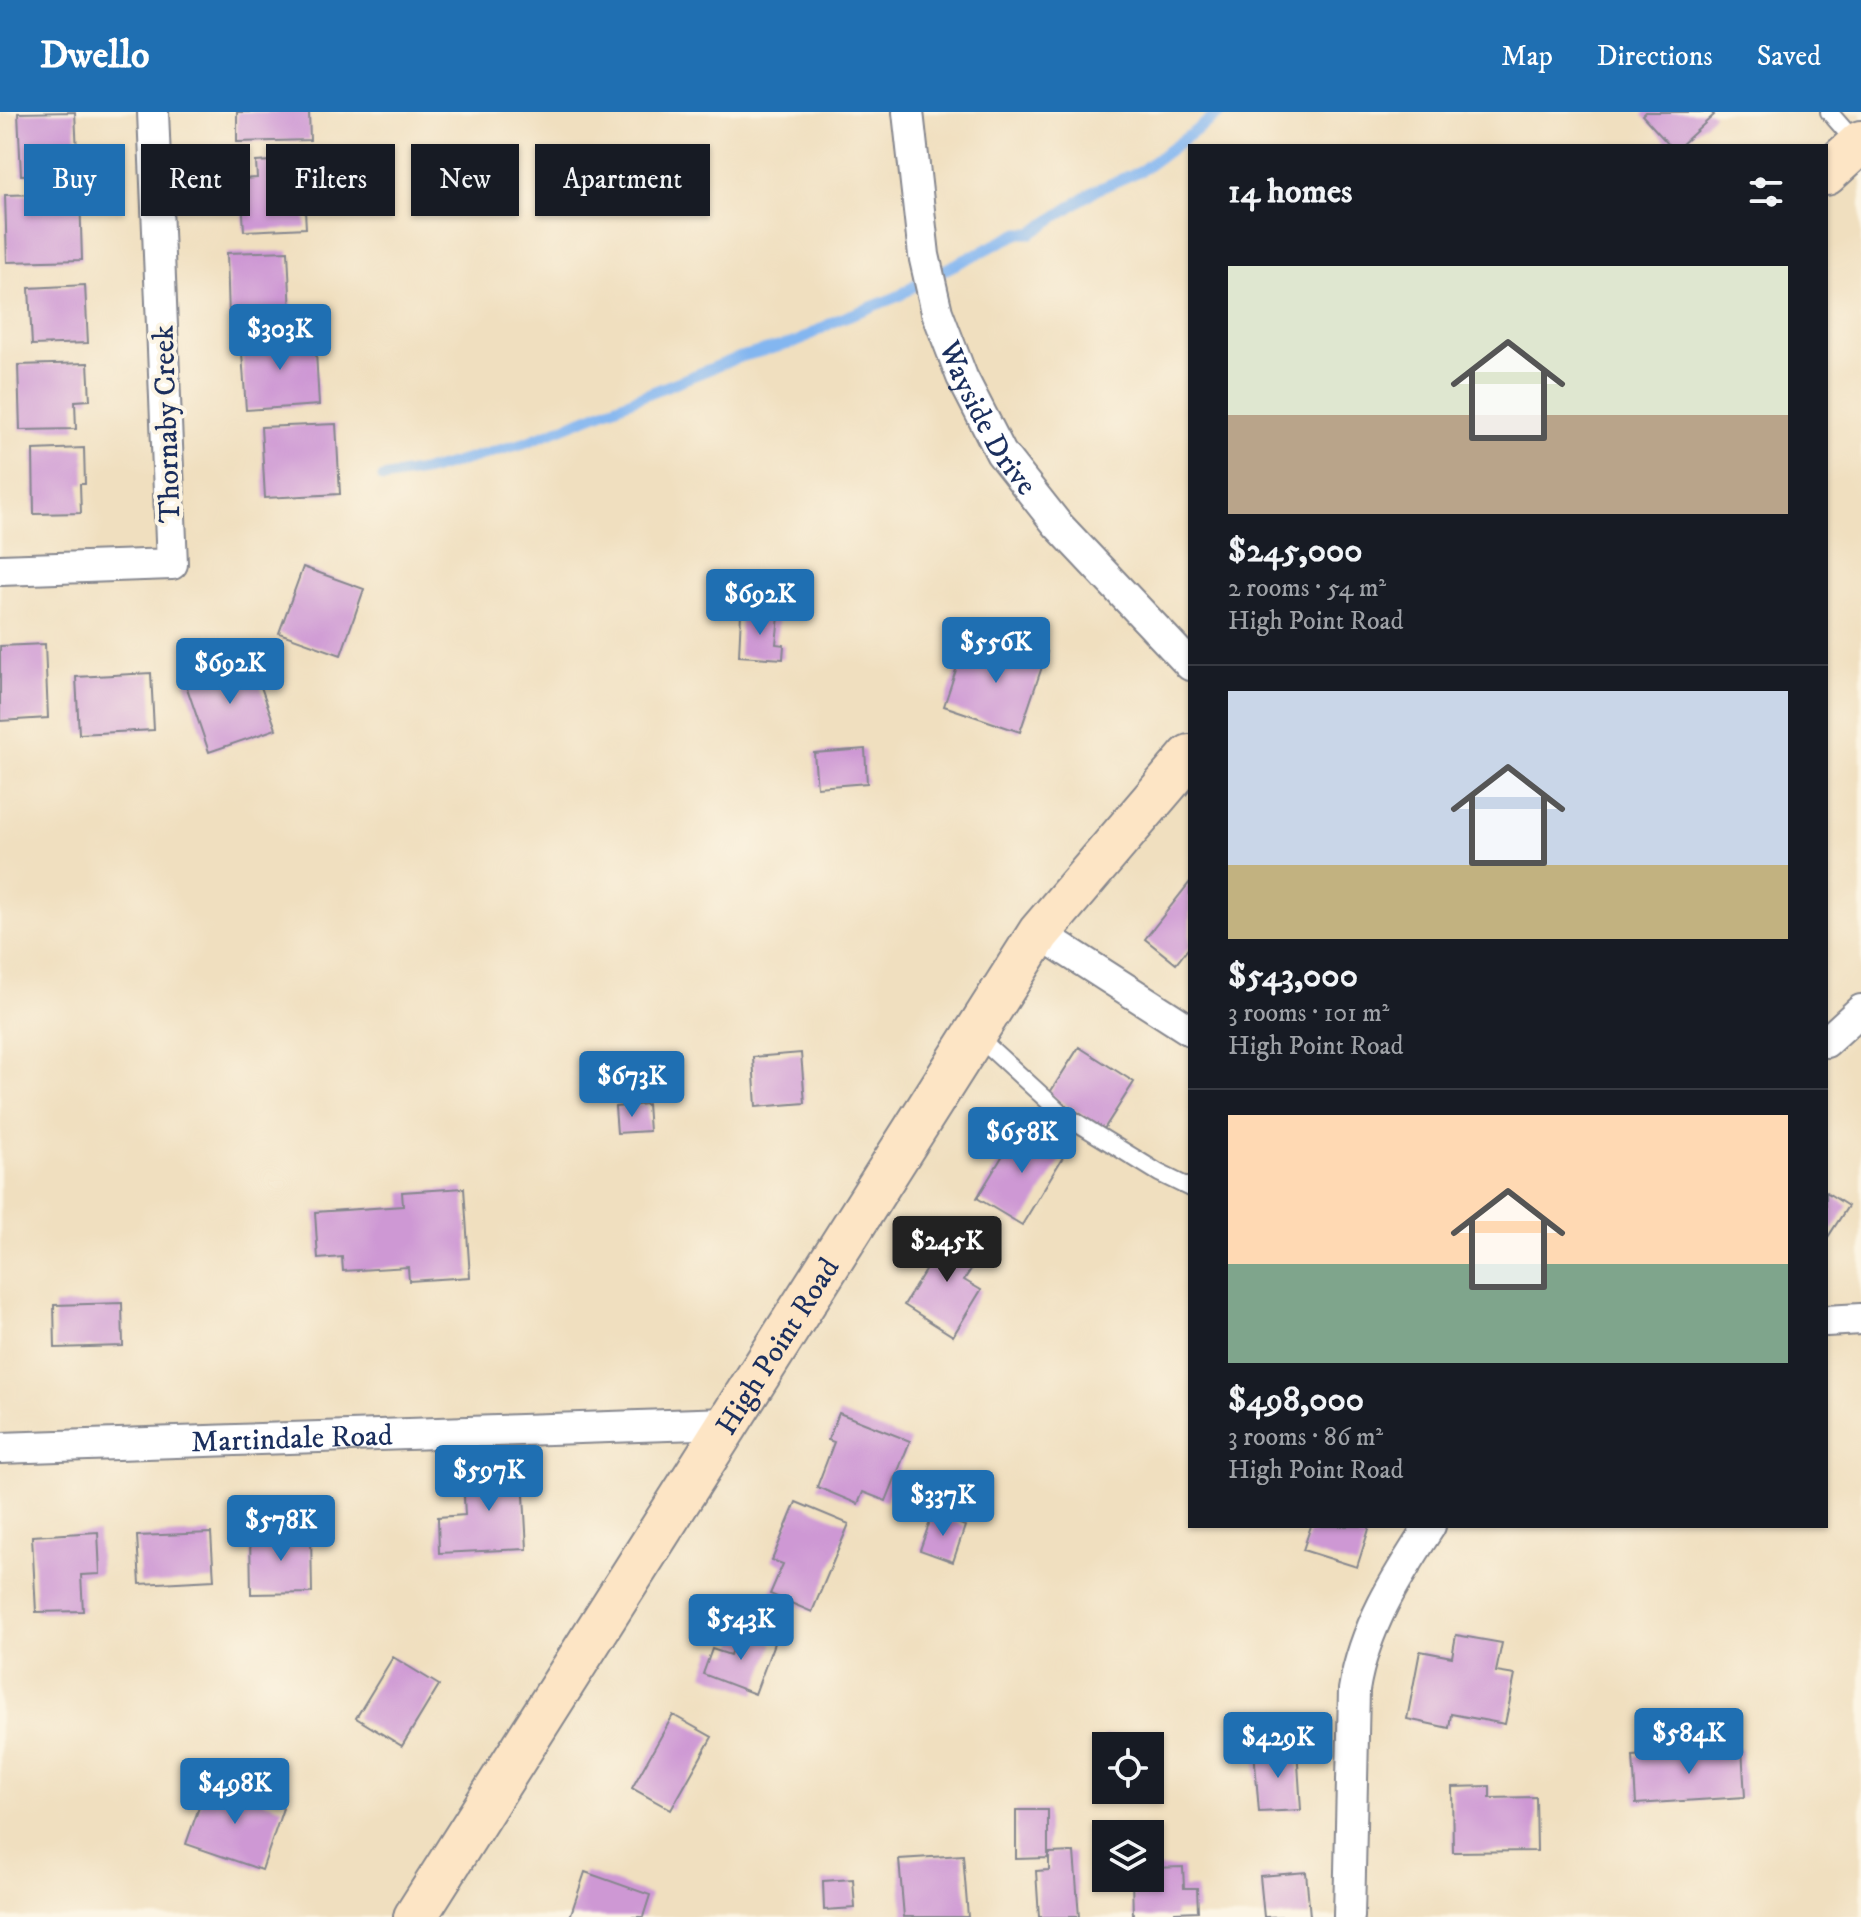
<!DOCTYPE html>
<meta charset="utf-8">
<style>
body{margin:0;font-family:"IM FELL DW Pica",serif;background:#242831;color:#f1f3f6;height:100vh;display:flex;flex-direction:column;font-size:30px;white-space:nowrap}
*{box-sizing:border-box;margin:0}
p{font-size:26px;color:#9ea1a6}
.icon{flex:none;width:44px;height:44px;fill:none;stroke:currentColor;stroke-width:2;stroke-linecap:round;stroke-linejoin:round}
.map{position:relative;flex:1;overflow:hidden}
.drawer{position:absolute;left:1188px;top:32px;width:640px;height:1384px;display:flex;flex-direction:column;background:#171b24;border-radius:0px;box-shadow:0 2px 6px #0004}
.drawer>*{flex:none}
.banner{position:absolute;left:24px;top:32px;width:760px;height:72px;display:flex;gap:16px}
.tools{position:absolute;left:1092px;top:1620px;display:grid;gap:16px}
.tools a{display:grid;place-items:center;width:72px;height:72px;border-radius:0px;background:#171b24;box-shadow:0 2px 6px #0004;font-size:40px}
.price{position:absolute;translate:-50% -68px;padding:0 18px;border-radius:8px;background:#1f6fb2;color:#fff;font-size:26px;line-height:52px;filter:drop-shadow(0 2px 4px #0008)}
.price::after{content:'';position:absolute;left:50%;top:48px;width:24px;height:18px;margin-left:-12px;background:inherit;clip-path:polygon(0 0,100% 0,50% 100%)}
.price.current{background:#222;color:#fff}
ul{padding:0;list-style:none}
li{display:grid;align-content:center;gap:16px;height:424px;padding:0 40px}
li+li{border-top:2px solid #363941}
li span{display:grid;place-items:center;height:248px;border-radius:0px;color:#555}
li>.icon{margin-inline-start:auto}
span .icon{width:144px;height:144px;fill:#fffc;stroke-width:1}
li b{font-size:34px}
h2{display:flex;justify-content:space-between;align-items:center;height:96px;padding:0 40px;font-size:34px}
.tag{padding:0 28px;border-radius:0px;background:#171b24;box-shadow:0 2px 6px #0004;font-size:28px;line-height:72px}
.tag.current{background:#1f6fb2;color:#fff}
header{display:flex;align-items:center;gap:48px;box-sizing:border-box;height:112px;padding:0 40px;background:#1f6fb2;color:#fff}
header strong{font-size:38px}
nav{display:flex;gap:44px;margin-inline-start:auto;font-size:28px}
.map>svg:first-child{display:block}
.lines{fill:none;stroke-linecap:round;stroke-linejoin:round}
.stream{stroke:#83b6f0;stroke-width:11}
.building{fill:#ce98d4}
.lane-casing{stroke:#86878e;stroke-width:20}
.street-casing{stroke:#86878e;stroke-width:34}
.secondary-casing{stroke:#86878e;stroke-width:46}
.lane{stroke:#fff;stroke-width:16}
.street{stroke:#fff;stroke-width:30}
.secondary{stroke:#fde5c5;stroke-width:42}
.labels{text-anchor:middle;stroke-width:8;stroke-linejoin:round;paint-order:stroke}
.street-label{font-size:30px;fill:#1b2f5e;stroke:#fcf5e5}
</style>
<header>
<strong>Dwello</strong>
<nav><a>Map</a><a>Directions</a><a>Saved</a></nav>
</header>
<div class="map">
<svg width="1861" height="1805" viewBox="0 0 1861 1805">
<rect width="100%" height="100%" fill="#fcf5e5"/>
<filter id="ink" filterUnits="userSpaceOnUse"><feTurbulence type="fractalNoise" baseFrequency=".0125" numOctaves="2"/><feDisplacementMap in="SourceGraphic" scale="16" xChannelSelector="R" yChannelSelector="G"/><feConvolveMatrix kernelMatrix="1 2 1 2 8 2 1 2 1" color-interpolation-filters="sRGB"/></filter>
<filter id="wash" filterUnits="userSpaceOnUse"><feTurbulence type="fractalNoise" baseFrequency=".006" numOctaves="4" result="noise"/><feDisplacementMap in="SourceGraphic" scale="32" xChannelSelector="R" yChannelSelector="G"/><feGaussianBlur stdDeviation="1.8" result="paint"/><feColorMatrix in="noise" values="0 0 0 0 0 0 0 0 0 0 0 0 0 0 0 0 0 1.4 0 .05"/><feComposite in="paint" operator="in"/></filter>
<g filter="url(#wash)">
<rect width="100%" height="100%" fill="#f0dfbf"/>
<g class="lines">
<path class="stream" d="M940 160 1019 121H1032L1094 79 1142 58 1221 0
M383 366 434 357 524 331 740 245 797 230 835 209 899 184 918 171"/>
</g>
<g id="blocks">
<path class="building" d="M75 0 78 61 21 63 18 1Z
M237 0H309L310 28 237 30Z
M1645 0H1711L1714 3 1680 34H1670L1642 3Z
M302 47 306 116 244 119 241 67 257 66 256 50Z
M80 81 82 148 7 150 5 83Z
M288 139 291 203 229 206 227 141Z
M85 173 88 231 32 233 29 176Z
M315 222 319 293 246 298 241 227Z
M88 251 90 288 75 289 76 317 20 318 18 253Z
M336 312 340 382 265 386 261 315Z
M84 336 85 372H80L81 401 34 402 33 338Z
M303 455 364 477 341 543 279 521Z
M741 501 779 504 776 532 784 533 783 547 739 544Z
M965 531 1015 548 1020 532 1047 540 1020 620 944 594Z
M45 532 48 606 0 609V534Z
M251 547 276 617 209 640 185 570Z
M151 561 154 618 79 622 76 565Z
M865 637 867 671 817 675 814 641Z
M1190 770V834L1176 852 1145 827Z
M1079 935 1134 970 1104 1017 1049 982Z
M801 941 805 991 756 995 753 945Z
M647 992 649 1019 617 1021 615 995Z
M1022 1012 1066 1040 1022 1113 977 1086Z
M464 1076 470 1165 409 1169 408 1155 343 1159 342 1145 318 1147 315 1100 403 1094 402 1080Z
M1826 1080 1848 1094 1826 1128Z
M951 1116 984 1137 964 1168 981 1178 953 1224 904 1193Z
M122 1191 123 1234 55 1236 54 1193Z
M839 1301 910 1329 886 1389 863 1380 858 1392 817 1375 834 1330 828 1328Z
M522 1347 527 1437 439 1441 438 1405 465 1403 463 1365 493 1364 492 1348Z
M796 1390 849 1412 812 1500 770 1482 783 1452 772 1448Z
M933 1401 965 1414 953 1450 920 1438Z
M1311 1414H1370L1357 1455 1303 1438Z
M98 1420 100 1462 81 1463 83 1499 36 1500 32 1424Z
M311 1420 312 1481 251 1482 250 1421Z
M211 1421 214 1468 140 1472 137 1424Z
M739 1518 774 1531 755 1582 703 1562 712 1537 730 1543Z
M1456 1523 1502 1531 1496 1560 1515 1563 1505 1612 1451 1602 1449 1616 1407 1607 1420 1539 1452 1545Z
M393 1545 439 1573 402 1634 356 1606Z
M673 1603 712 1625 671 1698 632 1676Z
M1127 1623 1128 1634H1105L1104 1624Z
M1297 1636 1301 1698 1259 1700 1254 1638Z
M1742 1637 1745 1685 1636 1692 1633 1644Z
M208 1670 283 1696 262 1758 186 1732Z
M1490 1674V1686L1536 1685 1537 1739 1453 1740 1452 1675Z
M1016 1698H1048V1746L1016 1747Z
M1074 1740 1079 1805H1039L1036 1759 1049 1758V1741Z
M963 1743 968 1805H904L899 1747Z
M1183 1755 1184 1776H1197L1198 1799 1175 1800V1805H1133L1132 1766H1150V1756Z
M585 1760 650 1783 643 1805H570Z
M1306 1760 1310 1804 1264 1805 1260 1764Z
M853 1767 855 1796 824 1798 823 1769Z"/>
</g>
</g>
<g filter="url(#ink)">
<use href="#blocks" fill-opacity="0" stroke="#86878e" stroke-width="2"/>
<g class="lines">
<defs>
<path id="lane" d="M1829 0 1857 32
M976 923 1060 1000 1159 1061 1190 1076"/>
<g id="street">
<path id="s1" d="M908 0 924 143 937 200 962 265 1001 341 1057 412 1190 553"/>
<path d="M0 458 172 452 153 0"/>
<path d="M1039 821 1190 918"/>
<path d="M1826 930 1861 898"/>
<path d="M1826 1209 1861 1207"/>
<path id="s2" d="M0 1336 727 1311"/>
<path d="M1349 1805 1354 1578C1364 1516 1396 1466 1430 1414"/>
</g>
<g id="secondary">
<path d="M1826 62 1861 30"/>
<path id="s3" d="M415 1805 1039 821 1190 644"/>
</g>
</defs>
<use href="#lane" class="lane-casing"/>
<use href="#street" class="street-casing"/>
<use href="#secondary" class="secondary-casing"/>
<use href="#lane" class="lane"/>
<use href="#street" class="street"/>
<use href="#secondary" class="secondary"/>
</g>
</g>
<g class="labels">
<g class="street-label">
<text dy="10" stroke="none"><textPath href="#s1" startOffset="320">Wayside Drive</textPath></text>
<text transform="translate(166 312) rotate(-92)" y="10">Thornaby Creek</text>
<text dy="10" stroke="none"><textPath href="#s3" startOffset="676">High Point Road</textPath></text>
<text dy="10" stroke="none"><textPath href="#s2" startOffset="292">Martindale Road</textPath></text>
</g>
</g>
</svg>
<div class="tools">
<a><svg class="icon" aria-label="locate" viewBox="0 0 24 24"><circle cx="12" cy="12" r="6"/><path d="M12 2v4M12 18v4M2 12h4M18 12h4"/></svg></a>
<a><svg class="icon" aria-label="layers" viewBox="0 0 24 24"><path d="M12 4l9 5-9 5-9-5zM3 14l9 5 9-5"/></svg></a>
</div>
<b class="price" style="left:280px;top:260px">$303K</b>
<b class="price" style="left:760px;top:525px">$692K</b>
<b class="price" style="left:996px;top:573px">$556K</b>
<b class="price" style="left:230px;top:594px">$692K</b>
<b class="price" style="left:632px;top:1007px">$673K</b>
<b class="price" style="left:1022px;top:1063px">$658K</b>
<b class="price current" style="left:947px;top:1172px">$245K</b>
<b class="price" style="left:489px;top:1401px">$597K</b>
<b class="price" style="left:943px;top:1426px">$337K</b>
<b class="price" style="left:281px;top:1451px">$578K</b>
<b class="price" style="left:741px;top:1550px">$543K</b>
<b class="price" style="left:1689px;top:1664px">$584K</b>
<b class="price" style="left:1278px;top:1668px">$429K</b>
<b class="price" style="left:235px;top:1714px">$498K</b>
<div class="banner">
<a class="tag current">Buy</a>
<a class="tag">Rent</a>
<a class="tag">Filters</a>
<a class="tag">New</a>
<a class="tag">Apartment</a>
</div>
<section class="drawer">
<h2>14 homes<svg class="icon" aria-label="filters" viewBox="0 0 24 24"><path d="M4 7h16M4 17h16"/><circle cx="9" cy="7" r="2"/><circle cx="15" cy="17" r="2"/></svg></h2>
<ul>
<li><span style="background:linear-gradient(#dfe7d0 60%,#b9a48a 0)"><svg class="icon" aria-label="home" viewBox="0 0 24 24"><path d="M3 11l9-7 9 7M6 9v11h12V9"/></svg></span><div><b>$245,000</b><p>2 rooms · 54 m²</p><p>High Point Road</p></div></li>
<li><span style="background:linear-gradient(#c9d6e8 70%,#c2b280 0)"><svg class="icon" aria-label="home" viewBox="0 0 24 24"><path d="M3 11l9-7 9 7M6 9v11h12V9"/></svg></span><div><b>$543,000</b><p>3 rooms · 101 m²</p><p>High Point Road</p></div></li>
<li><span style="background:linear-gradient(#ffd9b3 60%,#7fa58c 0)"><svg class="icon" aria-label="home" viewBox="0 0 24 24"><path d="M3 11l9-7 9 7M6 9v11h12V9"/></svg></span><div><b>$498,000</b><p>3 rooms · 86 m²</p><p>High Point Road</p></div></li>
</ul>
</section>
</div>
